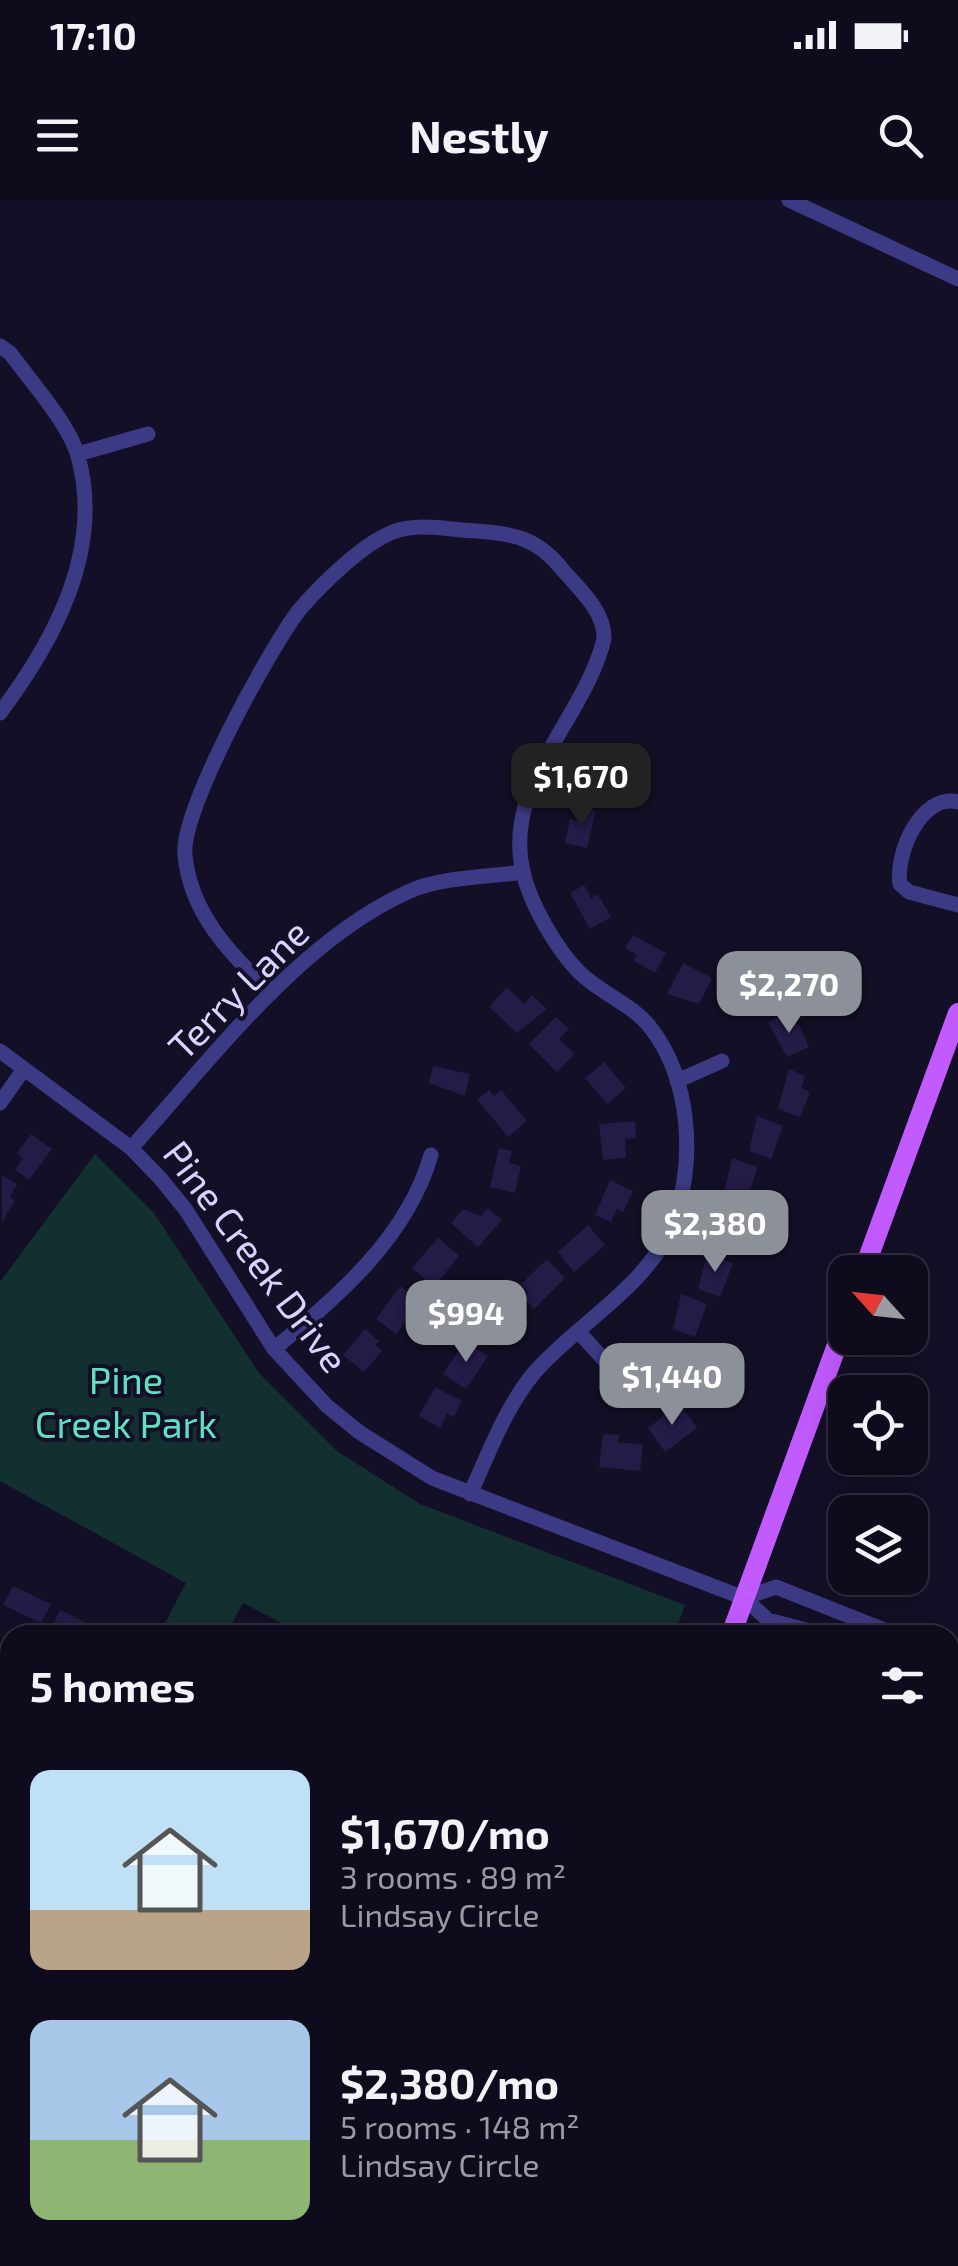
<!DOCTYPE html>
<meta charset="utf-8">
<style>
body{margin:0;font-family:"Exo 2",sans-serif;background:#171425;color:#f1f3f6;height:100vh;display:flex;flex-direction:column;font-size:38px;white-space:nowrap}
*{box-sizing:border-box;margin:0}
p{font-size:32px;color:#9b9ba3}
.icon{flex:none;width:55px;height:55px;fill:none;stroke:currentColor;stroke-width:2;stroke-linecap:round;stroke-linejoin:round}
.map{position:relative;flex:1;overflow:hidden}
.side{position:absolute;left:0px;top:1425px;width:960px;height:642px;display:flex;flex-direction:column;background:#0e0b1c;border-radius:30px 30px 0 0;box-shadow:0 10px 40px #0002,0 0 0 2px #2e2b3b}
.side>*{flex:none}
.needle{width:65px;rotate:297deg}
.buttons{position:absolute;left:828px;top:1055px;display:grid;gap:20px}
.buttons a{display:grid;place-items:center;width:100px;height:100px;border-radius:20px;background:#0e0b1c;box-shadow:0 10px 40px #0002,0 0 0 2px #2e2b3b;font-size:50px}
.price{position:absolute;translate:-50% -85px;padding:0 22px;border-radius:20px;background:#8c9099;color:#fff;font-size:32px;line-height:65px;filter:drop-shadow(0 2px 5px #0008)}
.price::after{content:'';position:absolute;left:50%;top:60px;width:30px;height:22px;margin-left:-15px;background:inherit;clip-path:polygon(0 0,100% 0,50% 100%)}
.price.current{background:#222;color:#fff}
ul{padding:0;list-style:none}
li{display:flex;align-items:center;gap:30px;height:250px;padding:0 30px}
li span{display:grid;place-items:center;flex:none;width:280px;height:200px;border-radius:20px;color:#555}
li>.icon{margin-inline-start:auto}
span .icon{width:120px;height:120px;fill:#fffc;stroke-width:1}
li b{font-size:42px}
h2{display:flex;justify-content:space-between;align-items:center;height:120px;padding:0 30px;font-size:42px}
.status{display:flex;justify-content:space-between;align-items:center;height:70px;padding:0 50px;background:#0e0b1c;direction:ltr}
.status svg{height:28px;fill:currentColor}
header{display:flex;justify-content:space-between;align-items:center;height:130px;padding:0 30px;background:#0e0b1c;font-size:45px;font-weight:700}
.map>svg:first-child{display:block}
.green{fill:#12302f}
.building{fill:#241b47}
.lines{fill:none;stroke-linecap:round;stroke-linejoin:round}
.minor{stroke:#3d3a85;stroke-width:15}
.major{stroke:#c25bff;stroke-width:20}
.labels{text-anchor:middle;stroke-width:8;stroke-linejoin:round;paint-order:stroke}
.street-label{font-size:38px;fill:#d9d4ff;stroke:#130f26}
.park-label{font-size:38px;fill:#5fe0c0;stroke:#130f26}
</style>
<div class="status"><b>17:10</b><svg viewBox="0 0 49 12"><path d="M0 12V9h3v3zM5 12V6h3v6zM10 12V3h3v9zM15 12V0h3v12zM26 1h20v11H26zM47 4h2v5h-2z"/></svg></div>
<header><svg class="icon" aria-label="menu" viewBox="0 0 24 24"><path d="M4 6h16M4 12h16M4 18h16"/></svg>Nestly<svg class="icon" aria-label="search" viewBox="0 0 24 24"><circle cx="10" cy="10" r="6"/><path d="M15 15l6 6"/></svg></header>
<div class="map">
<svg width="958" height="2066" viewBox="0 0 958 2066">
<rect width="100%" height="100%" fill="#130f26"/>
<path class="green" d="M95 954 154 1013 259 1173 337 1251 420 1304 685 1405 674 1435H304L243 1403 226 1435H159L186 1383 0 1281V1082Z"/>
<path class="building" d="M580 606 596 610 587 648 565 643 570 619 576 621Z
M584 685 591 698 598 694 611 717 590 729 570 693Z
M633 735 666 753 655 773 634 761 637 755 625 748Z
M683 763 712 778 699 804 667 794Z
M738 767 770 784 753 815 739 807 745 796 728 787Z
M507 787 524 804 532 795 547 809 517 833 489 807Z
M784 814 789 827 798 823 809 847 787 857 768 822Z
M556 817 569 829 559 839 575 854 557 872 529 844Z
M604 862 626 888 607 904 585 878Z
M433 866 470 874 465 896 429 883Z
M789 869 805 876 801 888 810 892 800 917 778 909Z
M489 890 494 896 501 890 527 921 508 937 477 899Z
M757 916 783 926 771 959 749 951Z
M635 921 636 938 625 939 626 958 603 960 599 924Z
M31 934 52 949 29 980 15 970 23 958 17 953Z
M499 948 512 951 509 963 521 966 515 993 490 987Z
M732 958 758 967 746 1001 724 993Z
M2 975 17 984 10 997 15 1000 2 1022Z
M610 980 633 991 623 1012 617 1009 611 1022 595 1015Z
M488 1008 502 1020 478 1047 451 1023 463 1009 481 1016Z
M722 1009 749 1018 736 1052 714 1044Z
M588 1025 605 1045 574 1072 558 1052Z
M438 1038 459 1056 434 1087 412 1068Z
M707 1054 733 1063 720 1097 698 1089Z
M547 1059 565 1078 534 1109 523 1097 528 1092 521 1084Z
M400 1086 412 1095 404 1107 412 1112 396 1134 376 1119Z
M681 1094 707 1104 695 1137 673 1129Z
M501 1096 525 1113 501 1147 477 1130Z
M365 1129 379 1141 375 1145 382 1151 364 1172 343 1155Z
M465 1141 488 1156 466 1189 443 1174Z
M686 1153 712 1162 699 1196 677 1188Z
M435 1187 462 1201 454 1217 447 1214 440 1228 419 1216Z
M680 1204 697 1228 665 1252 648 1228Z
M603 1234 619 1235 618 1242 643 1245 640 1271 599 1267Z
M13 1386 51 1404 41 1423 3 1405Z
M60 1410 99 1429 95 1435H63L51 1429Z
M1 1739 10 1744V1767L0 1786Z
M950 2043 958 2046V2066H925L928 2058H950Z
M90 2058H115L122 2061 119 2066H85Z
M810 2058H843L840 2066H807Z"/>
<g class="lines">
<path class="minor" d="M789 0 958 79
M0 146 10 153C30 180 69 224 78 256 104 350 54 441 0 513
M78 254 148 234
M958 602C921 593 895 654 900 684L909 692 958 705
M271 793C231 755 190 713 185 655 180 611 271 446 300 409 322 384 362 344 393 332 418 322 451 330 476 331 514 333 538 339 562 369 579 389 605 411 604 439 585 518 502 584 523 672 530 703 555 747 578 771 598 792 632 804 650 827 691 879 696 962 673 1023 648 1087 577 1123 534 1173 505 1208 489 1253 470 1294
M0 851 131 948 160 978 186 1010 274 1149 327 1206 359 1232 432 1278 744 1398 768 1420 825 1435
M677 881 722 861
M0 903 24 869
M131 948C211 860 299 740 410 691 442 677 488 677 523 672
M578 1131 615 1172
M274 1149C339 1095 407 1038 431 955
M744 1398 776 1387 897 1435
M0 1456 10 1461
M950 1467 958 1473
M950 1503 958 1511
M950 1614 958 1606
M0 1643 10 1624
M0 1946 10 1951
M219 2058 236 2066
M466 2066 469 2058
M757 2066 760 2058"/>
<path class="major" d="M863 1072 958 813
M731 1435 845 1123
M501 2066 504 2058"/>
</g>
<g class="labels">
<g class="street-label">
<text transform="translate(239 790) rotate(-45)" y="13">Terry Lane</text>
<text transform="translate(255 1057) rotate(53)" y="13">Pine Creek Drive</text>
</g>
<g class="park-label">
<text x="126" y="1194">Pine<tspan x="126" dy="44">Creek Park</tspan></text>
</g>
</g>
</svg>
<div class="buttons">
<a><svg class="needle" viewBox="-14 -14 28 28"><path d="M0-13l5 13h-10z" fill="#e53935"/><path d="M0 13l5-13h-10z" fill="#9b9ba3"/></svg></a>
<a><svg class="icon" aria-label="locate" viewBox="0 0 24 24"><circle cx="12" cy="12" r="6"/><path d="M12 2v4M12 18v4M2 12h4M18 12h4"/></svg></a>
<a><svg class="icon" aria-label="layers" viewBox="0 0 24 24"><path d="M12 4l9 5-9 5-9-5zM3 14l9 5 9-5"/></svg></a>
</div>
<b class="price current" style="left:581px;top:628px">$1,670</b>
<b class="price" style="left:789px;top:836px">$2,270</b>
<b class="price" style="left:715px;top:1075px">$2,380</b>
<b class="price" style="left:466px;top:1165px">$994</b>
<b class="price" style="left:672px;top:1228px">$1,440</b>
<section class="side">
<h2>5 homes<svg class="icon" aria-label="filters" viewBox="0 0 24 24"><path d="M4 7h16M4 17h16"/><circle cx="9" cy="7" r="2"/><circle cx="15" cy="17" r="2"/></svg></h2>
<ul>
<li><span style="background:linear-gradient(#bfe0f5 70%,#b9a48a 0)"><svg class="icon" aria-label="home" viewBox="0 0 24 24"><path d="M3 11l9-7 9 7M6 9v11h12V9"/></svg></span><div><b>$1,670/mo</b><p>3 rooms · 89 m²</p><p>Lindsay Circle</p></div></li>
<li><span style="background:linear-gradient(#a9c7e8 60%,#8fb573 0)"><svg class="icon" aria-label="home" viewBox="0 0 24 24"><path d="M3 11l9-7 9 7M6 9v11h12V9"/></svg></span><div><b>$2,380/mo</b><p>5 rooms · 148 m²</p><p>Lindsay Circle</p></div></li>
</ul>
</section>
</div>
